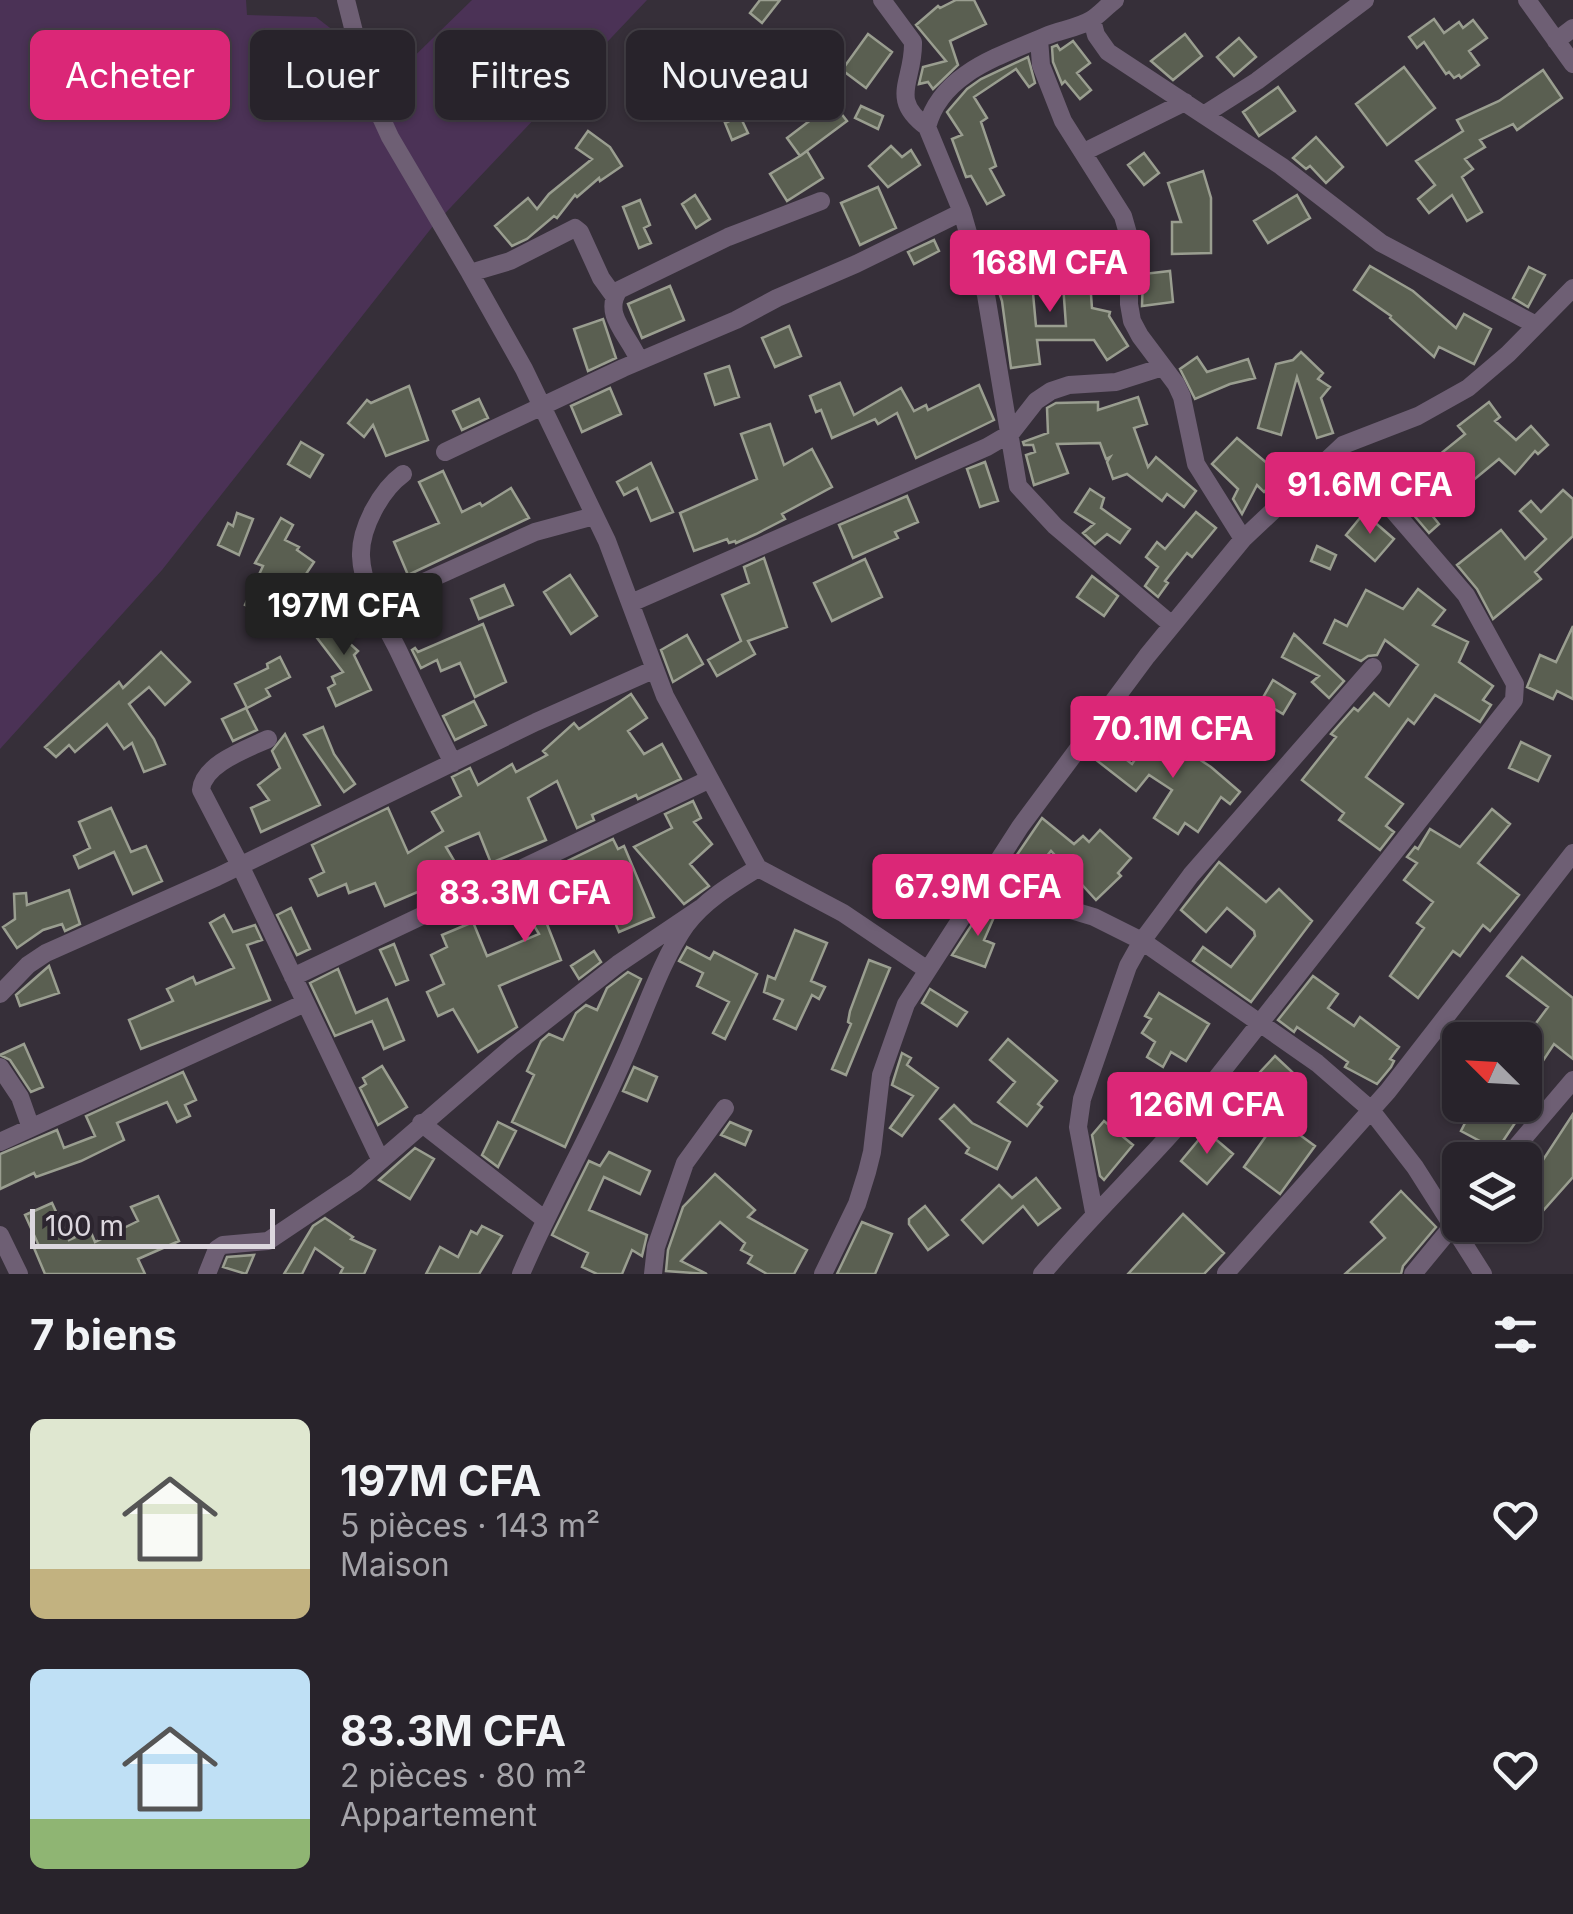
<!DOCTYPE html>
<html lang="fr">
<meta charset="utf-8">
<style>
body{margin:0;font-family:Inter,sans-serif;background:#302b33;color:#f1f3f6;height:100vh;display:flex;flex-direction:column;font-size:38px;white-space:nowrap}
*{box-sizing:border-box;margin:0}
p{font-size:32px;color:#a5a4a9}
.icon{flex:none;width:55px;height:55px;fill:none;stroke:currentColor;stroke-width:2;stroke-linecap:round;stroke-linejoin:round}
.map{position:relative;height:1274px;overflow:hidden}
.drawer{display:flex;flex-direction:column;background:#28232b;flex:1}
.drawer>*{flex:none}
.banner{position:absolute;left:30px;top:30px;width:1000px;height:90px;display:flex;gap:20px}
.needle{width:65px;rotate:294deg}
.fabs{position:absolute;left:1442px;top:1022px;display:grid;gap:20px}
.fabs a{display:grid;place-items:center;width:100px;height:100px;border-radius:15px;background:#28232b;box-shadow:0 2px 8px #0004,0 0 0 2px #444047;font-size:50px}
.scale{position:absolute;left:30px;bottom:25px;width:245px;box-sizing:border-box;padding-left:10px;border:5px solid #dcd7de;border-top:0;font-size:28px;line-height:35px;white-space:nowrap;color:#dcd7de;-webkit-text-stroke:8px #2c252f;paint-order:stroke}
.price{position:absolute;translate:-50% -85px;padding:0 22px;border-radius:10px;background:#db2777;color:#fff;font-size:32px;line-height:65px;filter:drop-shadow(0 2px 5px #0008)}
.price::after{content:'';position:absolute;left:50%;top:60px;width:30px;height:22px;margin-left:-15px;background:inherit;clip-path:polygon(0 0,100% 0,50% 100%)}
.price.selected{background:#222;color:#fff}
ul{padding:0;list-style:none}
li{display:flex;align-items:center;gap:30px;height:250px;padding:0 30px}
li span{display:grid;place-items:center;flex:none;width:280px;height:200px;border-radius:15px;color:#555}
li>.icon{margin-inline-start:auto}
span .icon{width:120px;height:120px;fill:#fffc;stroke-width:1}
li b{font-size:42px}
h2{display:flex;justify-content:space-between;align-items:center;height:120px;padding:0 30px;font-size:42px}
.pill{padding:0 35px;border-radius:15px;background:#28232b;box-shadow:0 2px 8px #0004,0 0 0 2px #444047;font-size:35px;line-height:90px}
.pill.selected{background:#db2777;color:#fff}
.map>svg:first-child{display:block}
.green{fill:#4b3256}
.building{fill:#5a5f51;stroke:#9a9e90;stroke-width:2.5}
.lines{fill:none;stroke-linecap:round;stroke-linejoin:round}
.minor{stroke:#6e5f74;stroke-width:18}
</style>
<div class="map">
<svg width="1573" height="1274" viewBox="0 0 1573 1274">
<rect width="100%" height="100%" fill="#362f39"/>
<path class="green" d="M0 0H246L247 15 316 17 393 77 472 0H647L433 226 162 570 0 749Z"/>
<path class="building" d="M760 0H780L762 23 750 13Z
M956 0H974L986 24 950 41 958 65 933 89 928 82 919 84 923 67 946 61 916 25 938 6 940 8Z
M1434 19 1444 33 1459 22 1463 28 1473 20 1487 38 1469 51 1479 65 1461 78 1459 75 1454 78 1449 72 1446 74 1424 42 1417 48 1409 37Z
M868 34 892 52 866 88 842 70Z
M1185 34 1202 56 1173 80 1151 61Z
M1239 38 1256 57 1234 76 1217 57Z
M1073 41 1090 63 1077 73 1091 90 1080 99 1065 81 1062 84 1053 62 1052 47 1057 45 1060 50Z
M746 43 757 51 728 88 717 80Z
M1028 57 1035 83 1029 87 1016 69 974 97 987 118 981 122 996 166 990 169 1004 195 987 204 971 176 966 177 952 139 962 135 947 112 967 89 981 79Z
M1404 67 1435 108 1387 145 1356 104Z
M1543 70 1562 98 1517 130 1513 124 1480 140 1485 147 1465 159 1473 169 1462 177 1482 212 1467 221 1452 195 1429 213 1418 199 1435 185 1416 161 1463 131 1457 120 1499 101Z
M1278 87 1295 111 1259 136 1243 112Z
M833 103 847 121 800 156 807 151 823 178 787 201 770 174 800 156 787 138Z
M861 106 883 116 878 129 855 118Z
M740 116 748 133 732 140 725 123Z
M588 131 610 147 622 166 600 181 599 178 577 197 575 195 557 218 554 216 527 239 512 246 495 226 528 198 537 209 549 194 592 159 576 148Z
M1316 137 1343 167 1326 183 1310 166 1306 169 1293 158Z
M891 146 902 157 911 150 920 165 888 187 869 166Z
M1144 153 1159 173 1144 185 1128 165Z
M1203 171 1211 198V253L1172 254V222H1181L1168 183Z
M878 187 896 228 860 245 841 203Z
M695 195 710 219 696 228 682 204Z
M1297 195 1310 218 1268 243 1254 221Z
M640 200 650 225 644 228 651 243 639 248 623 207Z
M934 240 939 251 914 264 908 252Z
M1026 250 1041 251 1038 281 1032 282 1036 326H1066L1063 284 1090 281 1092 308 1110 312 1109 316 1128 346 1107 360 1094 340H1037L1040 364 1011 368 1002 301 992 271 1025 264Z
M1370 266 1413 291 1456 328 1464 314 1491 329 1474 364 1439 347 1434 357 1390 318 1391 316 1354 290Z
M1529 267 1545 275 1528 307 1513 298Z
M1170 271 1173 302 1142 306 1143 274Z
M670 286 684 320 642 338 628 304Z
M603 319 616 358 588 371 574 329Z
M789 326 801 356 775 367 762 338Z
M1301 352 1323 373 1318 379 1330 387 1321 398 1333 433 1317 438 1297 377 1281 435 1258 428 1276 364 1293 360Z
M1197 357 1207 372 1248 359 1255 378 1230 384 1195 399 1180 369Z
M729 366 739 397 715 405 705 374Z
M840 383 854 415 901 388 914 411 926 405 928 410 979 385 994 420 916 458 897 413 878 424 875 419 832 438 821 410 816 412 810 396Z
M409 386 428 440 386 456 373 425 364 437 348 423 367 400 371 403Z
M610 388 621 414 582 432 571 406Z
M1138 397 1147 424 1134 428 1148 467 1156 457 1196 491 1184 507 1167 494 1162 501 1127 474 1113 479 1107 462 1110 457 1106 459 1100 443 1057 444 1068 473 1034 485 1026 455 1035 452 1033 445H1024L1023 442 1048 433 1047 408 1056 403 1098 402V410Z
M479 399 488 418 462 430 453 411Z
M1489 402 1500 417 1495 421 1516 440 1531 426 1548 445 1538 454 1535 451 1515 474 1499 459 1465 487 1460 481 1446 492 1435 478 1415 494 1439 524 1429 533 1378 473 1384 468 1398 484 1421 465 1423 468 1465 434 1458 426Z
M770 424 784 465 812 449 832 487 782 514 785 519 756 534 736 543 735 541 729 543 727 539 694 551 680 513 757 479 741 434Z
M1237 438 1280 474 1264 492 1257 485 1242 514 1233 499 1238 489 1212 464Z
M301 442 323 455 310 477 288 464Z
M985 462 998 501 980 507 967 469Z
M651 463 673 512 651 521 637 488 624 495 617 482Z
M443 471 462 512 480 503 482 506 511 488 529 518 408 575 394 542 439 523 419 482Z
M1090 489 1104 498 1101 508 1130 529 1120 543 1107 534 1095 544 1083 533 1094 524 1075 512Z
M1563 490 1573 499V536L1535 572 1541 579 1493 619 1477 589 1457 565 1501 530 1525 559 1546 539 1520 511 1531 501 1541 512Z
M907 496 918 522 895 532 898 538 853 558 839 525Z
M1196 512 1216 528 1192 557 1187 553 1165 581 1168 583 1158 597 1145 586 1158 567 1146 557 1157 542 1165 549Z
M237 513 253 519 239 555 218 545 228 523 233 526Z
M1364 513 1394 539 1375 561 1346 535Z
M281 518 293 525 285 540 299 547 297 550 314 562 286 604 299 618 284 632 269 616 245 605 263 566 255 563Z
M1317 546 1336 555 1330 569 1311 561Z
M764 558 787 627 748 641 755 654 717 676 708 660 741 641 722 595 749 583 744 567Z
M865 559 882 597 832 621 814 583Z
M570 575 597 616 571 634 544 592Z
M1092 576 1118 596 1104 616 1077 597Z
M504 585 513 605 479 619 471 599Z
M1418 589 1445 610 1433 625 1468 642 1459 662 1493 686 1483 700 1491 705 1480 722 1435 695 1414 724 1408 719 1366 777 1403 804 1386 826 1394 832 1380 850 1339 820 1344 813 1302 780 1336 737 1331 734 1354 708 1358 711 1374 693 1389 706 1418 665 1385 640 1377 655 1368 656 1361 661 1324 643 1335 620 1347 626 1366 590 1403 609Z
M346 610 361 630 347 641 358 651 354 655 371 690 336 706 328 688 335 684 332 677 343 672 314 634Z
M483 624 506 682 475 697 460 663 441 671 437 660 421 668 412 650 415 648 418 652Z
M1573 626V699L1557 691 1553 699 1527 687 1540 655 1556 662Z
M1294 634 1344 681 1329 698 1312 682 1319 676 1282 657Z
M687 635 703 664 673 682 661 650Z
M161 652 190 682 165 705 149 687 129 704 154 739 165 764 144 772 132 743 124 749 107 724 75 752 69 745 56 757 45 747 119 682 123 688Z
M280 657 290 677 266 689 270 696 247 708 235 684 268 668 267 664Z
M1273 680 1295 694 1283 714 1261 701Z
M631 694 647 718 628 731 644 754 662 744 681 779 638 799 636 795 592 815 594 820 577 828 557 781 528 798 546 840 491 863 479 833 446 847 462 874 439 889 436 884 385 906 375 883 349 893 346 884 318 896 310 879 324 872 312 845 388 808 408 853 443 831 432 812 461 796 452 777 470 768 478 785 512 764 516 772 547 755 543 751 574 723 579 729Z
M474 701 486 725 455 740 443 716Z
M246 708 257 730 233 741 222 719Z
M323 727 334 754 355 784 344 792 304 735Z
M1155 730 1211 767 1240 792 1230 804 1221 797 1198 832 1185 823 1178 834 1154 818 1172 790 1149 775 1136 791 1095 759 1106 744 1132 764Z
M285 734 320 805 261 832 251 808 269 800 258 785 280 768 272 751Z
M1521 742 1550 756 1538 781 1509 768Z
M693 801 701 818 694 822 712 844 690 864 709 886 684 904 634 847 672 828 665 814Z
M111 808 131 852 146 846 162 881 133 894 114 852 79 868 74 856 90 848 79 822Z
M1492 809 1510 824 1478 863 1519 895 1490 931 1483 925 1460 956 1453 951 1418 998 1390 976 1424 928 1417 923 1433 902 1404 880 1417 863 1407 857 1415 847 1418 849 1430 829 1460 847Z
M1042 818 1074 844 1083 836 1089 842 1100 830 1131 858 1118 873 1121 876 1096 900 1051 851 1028 879 1010 865Z
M613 839 618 849 624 846 654 917 619 932 606 901 623 894 606 862 575 874 588 896 545 919 561 960 499 986 517 1027 478 1052 453 1009 438 1016 427 992 444 984 431 955 447 947 442 935 473 922 487 956 539 934 514 892 535 880 540 888 562 876 557 866Z
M1219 862 1266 902 1279 889 1312 921 1251 1002 1193 961 1203 947 1231 967 1255 936 1254 931 1227 908 1206 932 1181 910Z
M892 877 908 885 896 908 880 900Z
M69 890 80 924 65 931 62 924 43 930 17 948 3 927 15 919 14 894 26 893 27 905Z
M986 903 998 908 984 940 994 944 985 967 952 955Z
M291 908 310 949 297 955 277 915Z
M224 915 233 932 255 925 262 940 247 945 270 1000 141 1049 129 1020 173 1001 167 989 193 977 196 984 234 968 210 923Z
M795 930 827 943 811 981 825 987 819 999 812 995 796 1029 774 1019 783 1000 764 992 768 976 775 979Z
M394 944 408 980 396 985 380 950Z
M687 947 710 959 714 952 757 974 725 1039 713 1033 729 1002 697 986 703 973 679 961Z
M594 951 601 962 579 979 571 966Z
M1522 957 1573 998V1059L1554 1044 1525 1088V1038L1548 1007 1507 976Z
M869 960 890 968 846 1075 832 1069 851 1024 848 1022 850 1011Z
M49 966 59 993 20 1006 16 995Z
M338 969 356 1013 387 999 404 1040 384 1049 372 1021 335 1036 310 983Z
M628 972 641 979 565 1147 512 1122 534 1075 527 1071 541 1041 549 1034 563 1040 576 1013 586 1005 597 1010 607 988Z
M1313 976 1338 994 1328 1008 1354 1026 1360 1017 1399 1047 1390 1059 1394 1061 1391 1067 1377 1084 1345 1067 1348 1062 1297 1027 1294 1032 1278 1020Z
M930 989 967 1012 957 1026 922 1003Z
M1159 993 1209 1024 1186 1061 1171 1052 1163 1067 1147 1057 1155 1042 1142 1033 1151 1019 1145 1016Z
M1008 1039 1057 1081 1038 1104 1042 1107 1027 1126 998 1102 1015 1082 990 1060Z
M24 1044 43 1087 31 1092 10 1060 0 1055Z
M1460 1051V1097L1442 1088Z
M902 1053 911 1058 907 1065 938 1088 902 1136 890 1128 913 1096 892 1085Z
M1275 1056 1305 1084 1277 1114 1247 1086Z
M382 1066 407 1107 378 1125 360 1088 366 1084 363 1078Z
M634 1067 657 1077 647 1101 623 1091Z
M183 1072 196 1100 185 1105 190 1116 177 1122 167 1102 117 1123 124 1140 81 1161 36 1177 34 1173 0 1189V1154L57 1130 64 1148 95 1136 86 1116Z
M954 1105 972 1123 1010 1142 997 1169 966 1153 969 1148 940 1119Z
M1474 1105H1527L1497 1150 1461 1131Z
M1573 1114V1177L1525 1231V1179L1543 1160Z
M1278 1119 1315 1146 1280 1194 1244 1167Z
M1104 1121 1133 1145 1104 1180 1100 1176 1092 1135Z
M498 1122 516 1131 498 1167 482 1155Z
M730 1122 751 1131 745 1145 721 1135Z
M1206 1131 1233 1154 1207 1184 1181 1161Z
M415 1148 434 1159 410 1199 379 1180Z
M609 1152 650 1171 640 1194 604 1177 589 1210 647 1235 642 1256 632 1250 622 1274H597L582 1267 588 1253 552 1235 589 1161 600 1166Z
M715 1174 755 1210 748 1217 807 1250 794 1274H767L748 1263 752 1256 741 1250 745 1243 720 1222 681 1261 707 1274 666 1271 668 1250 683 1207Z
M1036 1178 1060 1208 1038 1225 1023 1206 983 1243 962 1220 999 1185 1012 1198Z
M1401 1191 1436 1227 1403 1266 1401 1274H1345L1385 1238 1371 1222Z
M158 1196 179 1241 138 1259 145 1274H45L34 1248 39 1246 25 1215 52 1203 69 1240 90 1230 95 1242 138 1221 131 1207Z
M925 1206 948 1235 928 1250 909 1224V1219Z
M1183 1214 1224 1253 1204 1274H1128Z
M325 1218 353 1237 351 1239 375 1250 364 1274H340L343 1268 315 1248 302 1274H284L313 1226Z
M862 1222 892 1234 875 1274H837Z
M482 1226 502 1236 479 1274H426L440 1247 458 1257 471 1231 477 1234Z
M254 1255 246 1274 223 1267 227 1257Z"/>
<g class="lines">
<path class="minor" d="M346 0 369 91 390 137 470 273
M882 0 913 42C914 82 888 98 927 127
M1115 0C1107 6 1099 15 1091 20 1078 28 1060 30 1046 36 1000 56 941 73 927 127L962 212 986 295 1018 486 1055 526 1172 625
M1527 0 1573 64
M1092 20 1096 35 1108 52 1281 166 1381 243 1536 325
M1039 39 1041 65 1063 121 1123 216 1129 237V304L1132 321 1140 336 1176 384 1182 397 1196 464 1243 539
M1556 41 1573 28
M1205 114 1257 81 1365 0
M1084 152 1185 102
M614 296 601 278 580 232 575 228 510 261 470 273 524 369 607 541 665 696 758 868 843 913 926 969
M639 361C631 337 601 315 619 290L728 237 821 201
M445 452 623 368 736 320 777 298 856 264 962 212
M403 474C381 490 360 528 361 556 362 588 384 622 398 650 416 688 434 726 453 763
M631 603 987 447 1011 433 1036 401 1051 391 1069 385 1116 382 1163 367
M375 604 535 532 594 516
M268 739C247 749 203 764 201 790L240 865 380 1159
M981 883 1094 917 1142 941 1317 1063 1370 1109 1415 1167 1483 1274
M293 977 710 779
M0 994 28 965 46 953 217 877 536 722 653 670
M0 1067 20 1097 31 1128
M421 1123 544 1219
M0 1142 305 1003
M1505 1160 1573 1080
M1094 1212 1078 1127 1082 1099 1128 966 1142 941 1191 875 1373 667
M0 1235 19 1274
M1226 1273 1388 1091 1573 853
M207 1274 217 1249 223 1245 268 1241 356 1182 511 1048 618 964 701 908
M521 1274C551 1203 590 1136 621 1065 640 1025 661 960 686 925 705 900 732 884 758 868
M653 1274 656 1247 685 1163 725 1108
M823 1274 857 1204 867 1172 872 1152 881 1075 906 1004 1020 827 1147 656 1243 539 1343 445 1418 416 1468 388 1508 354 1573 288
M1042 1274C1088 1219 1139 1171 1186 1117L1514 700 1515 684 1466 595 1354 465 1337 452
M1413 1274 1460 1217"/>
</g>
</svg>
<div class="fabs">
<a><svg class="needle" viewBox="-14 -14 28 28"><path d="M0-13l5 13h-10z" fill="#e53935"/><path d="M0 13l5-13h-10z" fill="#a5a4a9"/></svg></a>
<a><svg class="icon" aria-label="layers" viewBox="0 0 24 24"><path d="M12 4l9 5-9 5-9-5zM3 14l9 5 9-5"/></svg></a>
</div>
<div class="scale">100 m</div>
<b class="price" style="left:1050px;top:315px">168M CFA</b>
<b class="price" style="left:1370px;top:537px">91.6M CFA</b>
<b class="price selected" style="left:344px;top:658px">197M CFA</b>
<b class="price" style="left:1173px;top:781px">70.1M CFA</b>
<b class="price" style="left:978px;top:939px">67.9M CFA</b>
<b class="price" style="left:525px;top:945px">83.3M CFA</b>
<b class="price" style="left:1207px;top:1157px">126M CFA</b>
<div class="banner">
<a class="pill selected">Acheter</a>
<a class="pill">Louer</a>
<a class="pill">Filtres</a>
<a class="pill">Nouveau</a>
</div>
</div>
<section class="drawer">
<h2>7 biens<svg class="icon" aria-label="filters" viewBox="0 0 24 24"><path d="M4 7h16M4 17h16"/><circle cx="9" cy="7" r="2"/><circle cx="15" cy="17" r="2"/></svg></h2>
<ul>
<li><span style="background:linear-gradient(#dfe7d0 75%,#c2b280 0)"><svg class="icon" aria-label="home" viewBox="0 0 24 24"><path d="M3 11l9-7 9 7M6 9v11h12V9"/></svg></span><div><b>197M CFA</b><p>5 pièces · 143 m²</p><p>Maison</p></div><svg class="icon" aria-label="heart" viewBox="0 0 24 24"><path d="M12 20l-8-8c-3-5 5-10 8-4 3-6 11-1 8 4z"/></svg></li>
<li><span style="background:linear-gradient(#bfe0f5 75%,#8fb573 0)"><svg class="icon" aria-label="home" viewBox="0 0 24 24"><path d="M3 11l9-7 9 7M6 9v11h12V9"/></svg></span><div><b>83.3M CFA</b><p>2 pièces · 80 m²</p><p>Appartement</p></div><svg class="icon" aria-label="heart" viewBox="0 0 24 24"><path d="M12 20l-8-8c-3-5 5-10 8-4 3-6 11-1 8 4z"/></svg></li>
</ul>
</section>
